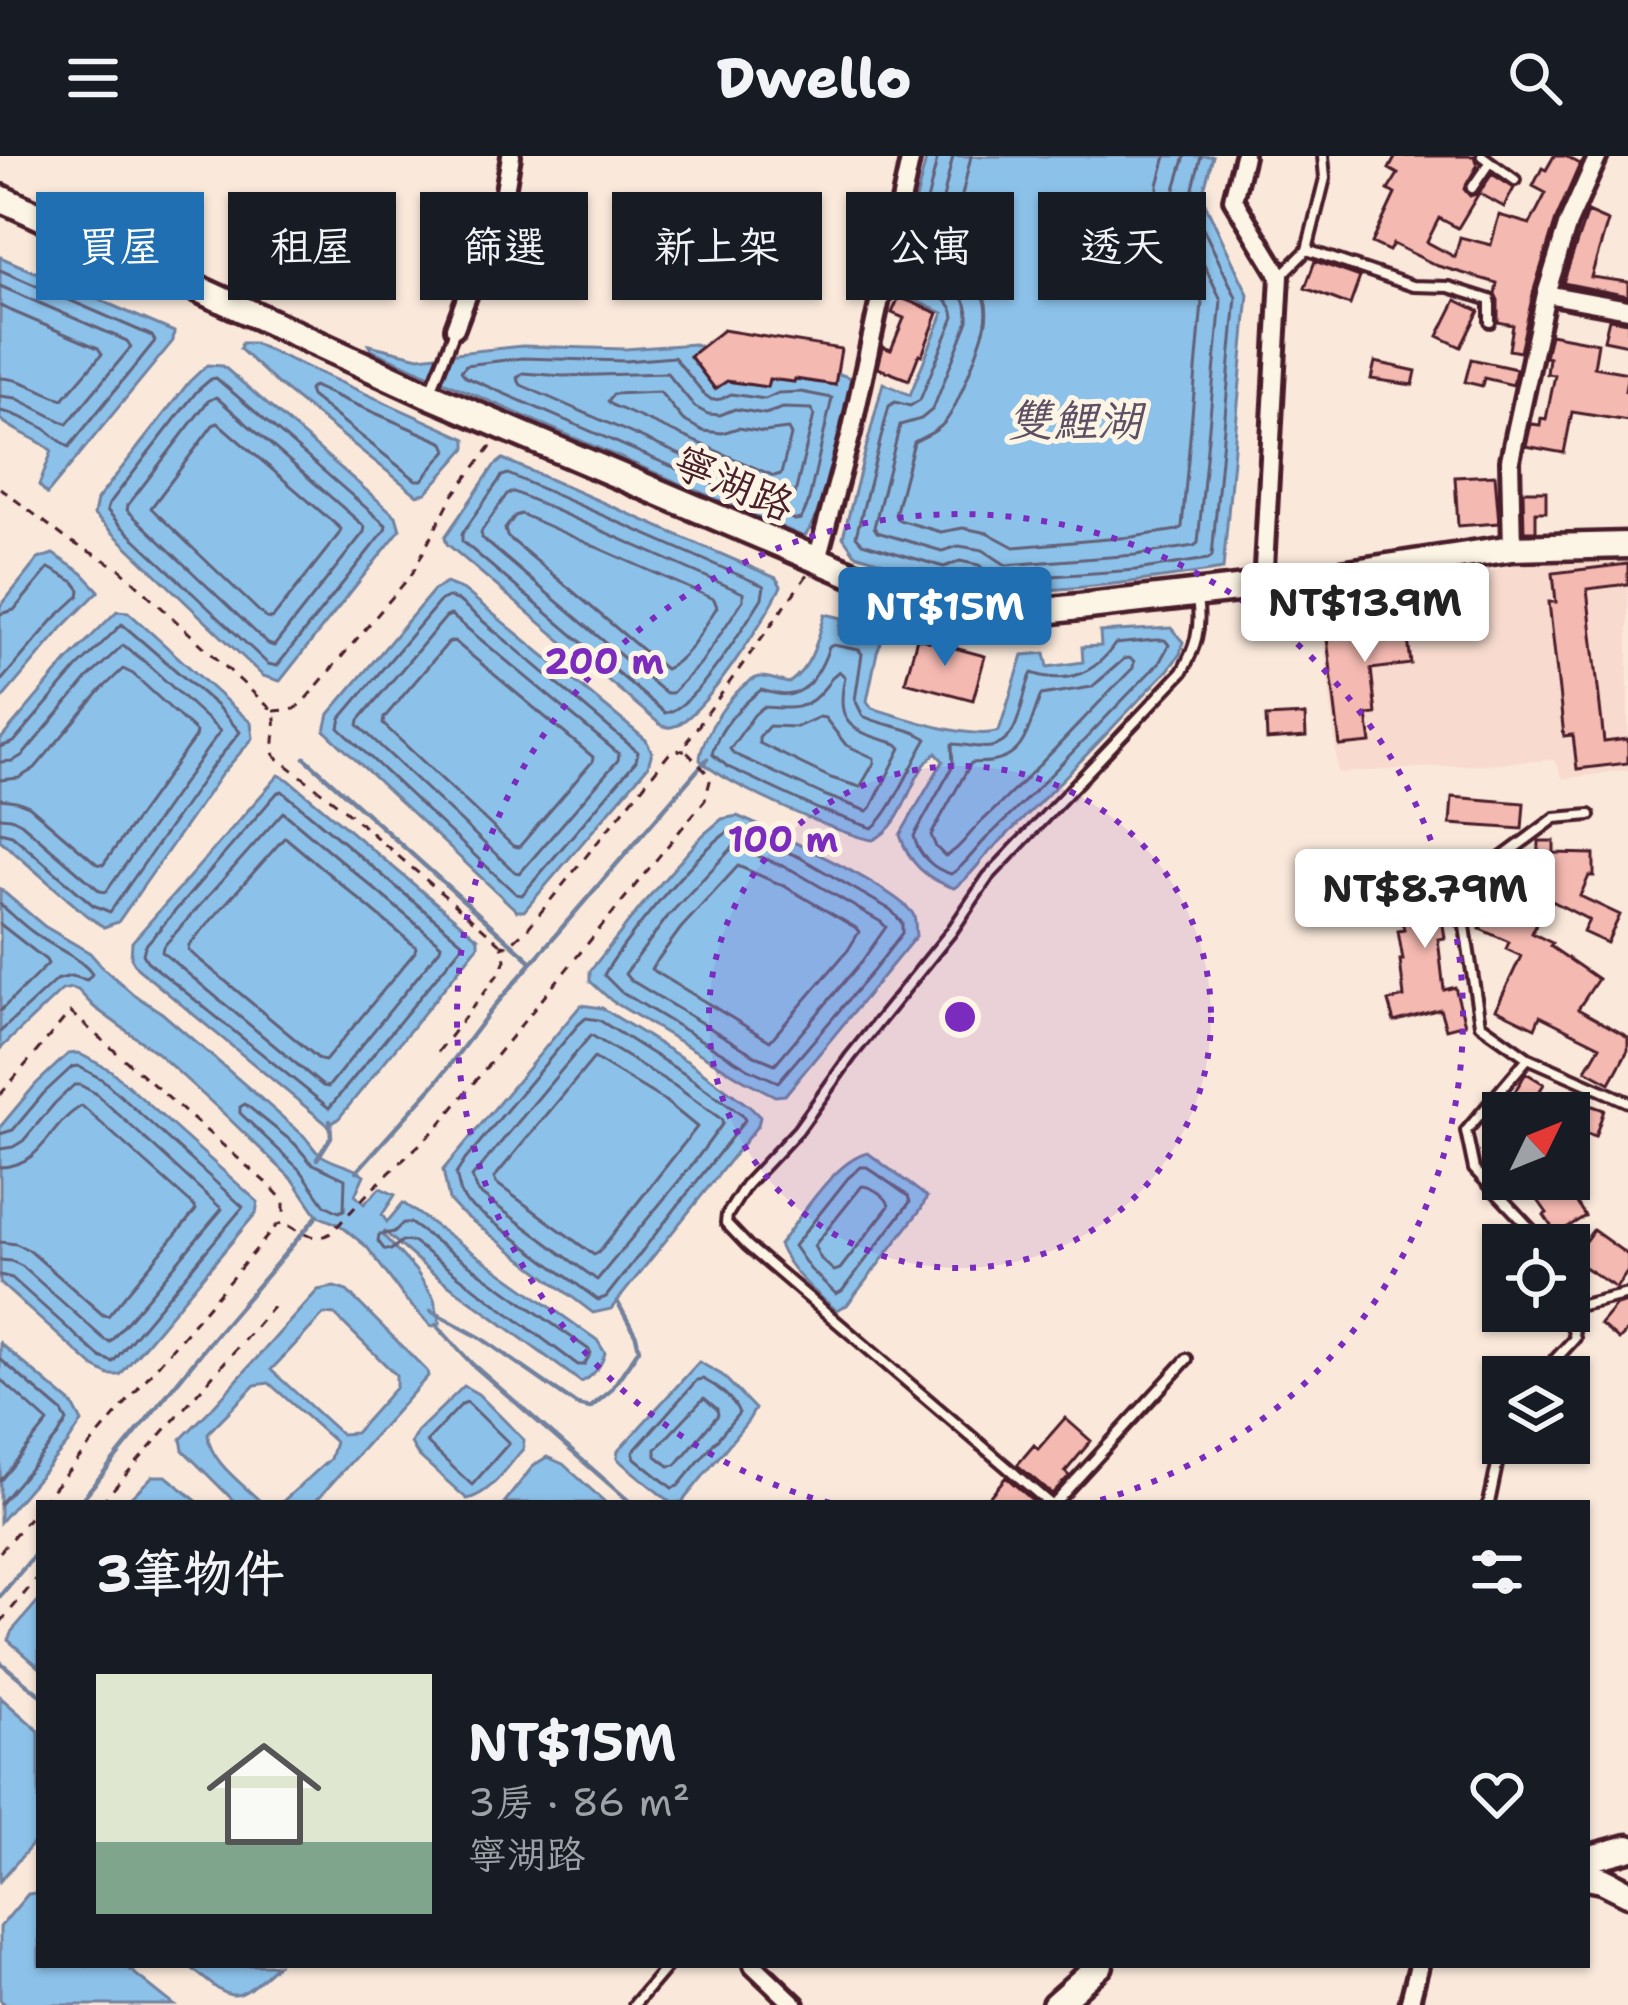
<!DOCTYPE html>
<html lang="zh-TW">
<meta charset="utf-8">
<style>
body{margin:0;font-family:"Shantell Sans","LXGW WenKai TC",sans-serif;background:#242831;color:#f1f3f6;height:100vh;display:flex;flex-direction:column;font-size:45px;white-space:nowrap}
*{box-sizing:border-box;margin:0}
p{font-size:39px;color:#9ea1a6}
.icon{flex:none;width:66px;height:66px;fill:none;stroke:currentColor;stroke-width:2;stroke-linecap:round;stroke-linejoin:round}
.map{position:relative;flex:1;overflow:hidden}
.side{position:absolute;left:36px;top:1344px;width:1554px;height:468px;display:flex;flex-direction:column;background:#171b24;border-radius:0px;box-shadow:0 3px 9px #0004}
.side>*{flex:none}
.hud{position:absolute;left:36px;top:36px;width:1557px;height:108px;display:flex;gap:24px}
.needle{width:78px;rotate:47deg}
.tools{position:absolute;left:1482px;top:936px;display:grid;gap:24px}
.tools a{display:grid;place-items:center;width:108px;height:108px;border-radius:0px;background:#171b24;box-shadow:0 3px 9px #0004;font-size:60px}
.price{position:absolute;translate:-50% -102px;padding:0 27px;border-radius:12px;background:#fff;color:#222;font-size:39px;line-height:78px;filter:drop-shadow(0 3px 6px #0008)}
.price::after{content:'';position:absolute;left:50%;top:72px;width:36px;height:27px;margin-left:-18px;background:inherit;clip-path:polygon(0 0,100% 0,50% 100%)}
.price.current{background:#1f6fb2;color:#fff}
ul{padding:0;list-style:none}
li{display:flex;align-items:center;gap:36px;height:300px;padding:0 60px}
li+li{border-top:3px solid #363941}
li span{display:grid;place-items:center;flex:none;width:336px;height:240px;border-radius:0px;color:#555}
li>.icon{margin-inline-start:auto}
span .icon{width:144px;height:144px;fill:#fffc;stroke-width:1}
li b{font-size:51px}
h2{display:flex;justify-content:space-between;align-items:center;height:144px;padding:0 60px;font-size:51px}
.tag{padding:0 42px;border-radius:0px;background:#171b24;box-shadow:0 3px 9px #0004;font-size:42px;line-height:108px}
.tag.current{background:#1f6fb2;color:#fff}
header{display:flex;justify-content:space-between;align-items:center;height:156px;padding:0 60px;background:#171b24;font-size:54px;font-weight:800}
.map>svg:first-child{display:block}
.built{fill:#f8dbce}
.water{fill:#8cc2ea;stroke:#72819e;stroke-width:3;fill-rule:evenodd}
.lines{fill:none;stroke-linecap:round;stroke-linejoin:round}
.shore{stroke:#646077;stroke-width:3}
.stream{stroke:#72819e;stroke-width:4.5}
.building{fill:#f4b9b1;stroke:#4a1f2b;stroke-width:3}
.lane-casing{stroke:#4a1f2b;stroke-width:16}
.street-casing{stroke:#4a1f2b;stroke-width:26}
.secondary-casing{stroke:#4a1f2b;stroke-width:33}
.path{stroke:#4a1f2b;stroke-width:3;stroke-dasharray:9 9;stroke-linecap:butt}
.lane{stroke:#fcf5e5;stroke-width:8}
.street{stroke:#fcf5e5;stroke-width:16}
.secondary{stroke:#fcf5e5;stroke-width:24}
.ring{fill:none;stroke:#7b2cbf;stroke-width:6;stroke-dasharray:6 12}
.labels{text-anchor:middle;stroke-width:10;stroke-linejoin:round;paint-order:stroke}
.street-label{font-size:42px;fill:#4a1f2b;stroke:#fcf5e5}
.water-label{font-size:45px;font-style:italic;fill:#5e5064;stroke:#fcf5e5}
.centre{fill:#7b2cbf;stroke:#fcf5e5;stroke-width:6}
.ring-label{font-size:36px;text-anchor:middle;font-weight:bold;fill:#7b2cbf;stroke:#fcf5e5;stroke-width:10;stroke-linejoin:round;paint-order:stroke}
</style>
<header><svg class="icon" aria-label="menu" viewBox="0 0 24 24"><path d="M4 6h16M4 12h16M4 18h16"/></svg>Dwello<svg class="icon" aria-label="search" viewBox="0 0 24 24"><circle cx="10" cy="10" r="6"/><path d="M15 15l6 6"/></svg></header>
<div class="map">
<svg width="1628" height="1849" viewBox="0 0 1628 1849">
<rect width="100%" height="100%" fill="#fae9db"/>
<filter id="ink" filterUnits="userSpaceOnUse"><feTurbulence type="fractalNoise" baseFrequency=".00833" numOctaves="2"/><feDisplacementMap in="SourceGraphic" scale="24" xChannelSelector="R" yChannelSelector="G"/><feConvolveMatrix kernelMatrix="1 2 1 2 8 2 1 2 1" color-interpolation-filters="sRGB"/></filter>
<g filter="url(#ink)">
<path class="built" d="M1628 398V614L1563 623 1554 604 1338 617 1321 459 1546 401Z"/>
<path class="water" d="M927 0H1213L1202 41 1248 138 1223 413C1142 426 1059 436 976 437L979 421 959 417 955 429 855 398 843 381 883 227 910 239 943 157 893 134Z
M0 101 174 176 173 185 47 338 39 329 52 295C36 281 16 277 0 263Z
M242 187H253L466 283V292L426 337 417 339 278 228 240 193Z
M694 188 702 191 690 201 715 233 727 225 767 231 769 223 793 226 795 223 835 229 837 217 851 222C842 259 826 356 804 381L371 194 369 189 419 201 522 190 625 193Z
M207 209 223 210 396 360 400 374 280 525 263 520 94 359 97 344 189 226Z
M503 303 776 422 781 430C769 458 699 567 671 571 668 572 665 571 662 570L447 388 445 381 494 310Z
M53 398 82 417 99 435 63 471 0 545V451L38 403Z
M446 427 464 434 646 584 652 596 648 610 524 755H517L325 575 329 558 434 434Z
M117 455 128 456 251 567 253 582 221 619 118 766 104 771 86 759 0 684V584L68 504Z
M825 458 842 462 839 478 873 485 877 470 887 472 877 496 867 545 872 552C901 561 972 585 999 575L1023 499 1045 497 1048 511 1083 506 1082 491 1101 490 1100 476 1171 472 1183 486 1180 498 1168 514C1109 574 1053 636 992 693 979 706 970 722 954 732 926 723 909 707 900 679L943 605 936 597C907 619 908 668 873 684 842 680 721 626 700 604 700 582 736 525 760 521 768 520 780 526 789 527 813 509 817 486 825 458Z
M279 619 289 624 478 782V790L339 962 329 970 137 812 131 802 132 786Z
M737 660C767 673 902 734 914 760 916 766 915 773 916 780L785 939 775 940 744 924 612 845 590 825V815L647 743 703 679 722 663Z
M0 733 44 770 90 797 104 813 133 838 162 857 303 979C308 984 312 991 317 996 330 1008 350 1008 364 1019L355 1039 364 1048 380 1032 395 1039 382 1059 387 1066 403 1047 597 1184 605 1197C602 1209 593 1221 581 1226L430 1115 385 1076 383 1079 416 1115 434 1143 440 1168 432 1171 406 1144 367 1091 340 1069 318 1060 294 1025 220 954 157 897 94 851 78 834 71 832 62 834 0 893Z
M581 849 602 852 690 907 750 951 760 961 758 969 611 1153 593 1157 459 1055 449 1044 443 1014Z
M78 897 110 914 258 1046 256 1057 120 1219H109L94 1211 0 1127V971L36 928 68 898Z
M868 997 927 1041 921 1053 847 1149 836 1154C814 1136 790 1115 779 1089 800 1062 835 1004 868 997Z
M334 1131 347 1135 427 1215 428 1220 314 1347H281L330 1303 335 1286 269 1227 255 1229 208 1277C207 1304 244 1329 262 1347H236L183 1294 181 1283 212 1252 318 1134ZM324 1158 335 1159 396 1219V1231L355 1277 341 1278 271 1214Z
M0 1187 73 1249 82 1266 68 1287 0 1366Z
M699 1206 722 1219 755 1253 748 1265 682 1346 671 1347 623 1308 617 1302 618 1295Z
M464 1230 478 1238 524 1284 523 1293C507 1311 491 1338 467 1343L418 1299 411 1287 417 1276Z
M547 1301 563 1308 606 1347H504L534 1309Z
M153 1320H166L199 1347H125Z
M39 1444V1511L8 1484 12 1475Z
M0 1541 39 1575V1681L0 1725Z
M36 1737 39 1739V1809H124L174 1849H6L0 1844V1771L28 1738Z
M188 1809H277C233 1849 236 1849 188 1809Z"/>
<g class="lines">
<path class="shore" d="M938 0 908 124 911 129C928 136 953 141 954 161L920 244 910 250 895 246 889 250 856 380 862 387 944 411 960 405 979 409 996 424 1136 414 1208 403 1212 400 1236 141 1190 45 1201 0
M953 0 926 115 929 120C951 130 970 137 968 165L933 253 921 263 900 269 874 371 877 376 942 395 959 390 983 394 1006 409 1135 399 1194 390 1198 387 1221 144 1176 49 1175 33 1185 0
M971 0 947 105C960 118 978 123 985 144 988 153 987 162 985 171 979 192 958 251 945 266 937 276 925 280 914 286L895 359 899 364 941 376 963 372 988 377 1014 391 1132 381 1178 374 1182 371 1202 147 1158 49V29L1166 0
M0 114 152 180 155 185 69 291C60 286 52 277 42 271 30 265 13 257 0 255
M0 130 127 185 131 191 67 268 16 242 0 240
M0 150 98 192 102 198 63 243C42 237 23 222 0 222
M674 201 705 239 712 244 721 243 731 238 765 243 778 237 801 236 832 242 808 348 801 363 795 364 466 221 461 215 466 209 522 202 625 205Z
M523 217 563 220 667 217 695 251 708 258 720 259 735 253 765 258 783 252 811 253 814 259 794 342 786 345 521 229 517 222Z
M216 222 386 369 385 374 277 510 268 508 119 368 107 354 109 348 197 235 211 223Z
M313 230 444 287 447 294 422 324H416L311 240 309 234Z
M660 236 683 264 703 275 722 277 738 272 764 276 788 273 791 279 781 318 774 320 612 249 608 245 613 238Z
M216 241 365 371 364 376 274 490 268 488 127 354 128 349 208 245Z
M218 267 341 373 339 378 272 463 266 462 151 352 213 269Z
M508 318 764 430 762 442C745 468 693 555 665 557L462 385V378L502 320Z
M514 336 743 437V444L701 507 672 537H665L482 382 481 376 507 338Z
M521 358 714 443 717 451C703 472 688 504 665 513L507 380 505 373 515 360Z
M448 441 459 445 638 596 636 605 522 739 516 738 339 572 341 562 441 444Z
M0 458 14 454 49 412 74 426 80 434 79 440 54 463 0 526
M451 459 619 598 618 604 520 717 515 716 358 569 359 564 446 461Z
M1155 484H1165L1169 489 1159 507C1102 564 1048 624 990 679 976 691 966 710 951 718 933 713 918 699 914 680L953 610 952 588C965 588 979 593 991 591 1023 585 1020 539 1032 517 1066 529 1095 518 1115 488Z
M454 485 593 601 592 606 519 691 513 690 383 568 384 562 448 487Z
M833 489 859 494 862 498 855 544 863 560C883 570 910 571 927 583 913 605 891 658 872 672L818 653 728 611 712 598C718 573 741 549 761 534 770 536 783 541 792 538 811 534 823 509 829 491Z
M1129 502 1134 505 1133 512C1081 564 1033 619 979 668 968 679 958 695 945 700L936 691 931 679 971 607C977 606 984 607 990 606 1028 602 1029 566 1041 539L1092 531 1124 503Z
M839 515 845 521C834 572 854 575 897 588L901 592 871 652 867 655 824 639 734 598 730 593 754 559 763 551C790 553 807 556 826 530 838 515 824 528 839 515Z
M819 561 825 562 846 589 874 602V607L860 631 831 622 759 587V581L769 570 797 571Z
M0 591 14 586 77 512 122 468 217 550 240 576 211 612 110 756 93 749 12 679 0 676
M0 606 13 605 23 599 88 522 123 489 144 505 220 575 106 736 100 735 21 667 11 662 0 661
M0 624 19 622 35 612 101 534 123 513 133 518 196 576 195 581 103 709 97 708 29 650 16 645 0 643
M282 635 462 786 461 791 329 952 147 805 143 798 145 790 277 637Z
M283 656 441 789 440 793 328 931 323 930 162 796 163 791Z
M734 673 799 701 891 754 902 767V777L874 814 778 926 749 913 620 835 604 819C619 790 706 684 734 673Z
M285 681 416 791 415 796 325 905 320 904 188 794 189 789Z
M734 690 792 714 881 766 886 771 862 805 775 908 756 900 629 823 625 818 668 760Z
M738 710 784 730 856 772 859 776 848 794 770 885 651 813 681 772Z
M0 748C12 758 23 770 37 779 54 792 80 801 92 818L87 824 71 820 56 824 0 876
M0 768 46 804 48 808 0 855
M586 862 599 864 683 917 742 959 745 964 606 1141 598 1144 467 1047 461 1038 456 1018 465 1004 578 869Z
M591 879 675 930 721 963 723 967 692 1009 597 1124 478 1036 472 1021Z
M594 902 665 945 697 971 598 1097 594 1099 496 1027 494 1022Z
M245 948 295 988 311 1007 345 1023 344 1054 339 1056 325 1049 302 1016 240 957V951Z
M0 978 13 974 44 937 72 911 78 910 103 924 243 1051 113 1206 100 1201 12 1122 0 1119
M0 993 13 991 23 985 55 947 74 929H80L95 937 222 1053 110 1186 105 1184 22 1110 11 1105 0 1104
M0 1011C45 1009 48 968 82 950L194 1050 196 1054 108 1160 103 1159 29 1094 16 1088 0 1086
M861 1011H867L908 1040 910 1046 842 1135 836 1138 810 1113 794 1090 848 1022Z
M862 1030C871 1030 888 1041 889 1050L840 1113 834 1115 821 1103 814 1090Z
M403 1067H410L588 1193 591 1197 584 1209H578L413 1086 402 1085 391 1094 384 1093 378 1085 379 1079 394 1076Z
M0 1203 62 1256 67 1265 58 1280 0 1348
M0 1223 48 1266 0 1325
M703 1223C717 1230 734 1243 739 1257L678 1330 672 1332 635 1302 633 1296 697 1224Z
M704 1242 717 1253 718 1259 676 1309 669 1310 656 1300V1293Z
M467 1246 509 1287 472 1329 426 1286 462 1248Z"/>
<path class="stream" d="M305 602 532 806
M317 1003 331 981 330 965
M357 1015 436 927 492 853 707 603
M431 1155 481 1182 577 1249 590 1252 611 1234 639 1193 636 1180 617 1145
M436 1169 472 1208 631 1347
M79 1347 209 1187 318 1059
M0 1440 39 1394
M0 1506 39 1538"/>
</g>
<path class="building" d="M1396 0H1474L1477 10 1464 33 1470 40 1479 37 1458 72 1439 62 1427 86 1455 101 1460 81 1491 89 1499 59 1530 68 1546 37 1533 30 1542 12 1546 14 1554 0H1565L1580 8 1556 63 1534 134 1520 196 1509 194 1513 169 1498 166V144L1495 138 1497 127 1438 110 1393 88 1389 95 1372 87 1395 38 1388 34 1398 18 1389 13Z
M1492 18 1514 32 1504 51 1479 37Z
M1587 56 1608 65 1591 121 1628 126V140L1563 127Z
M1315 105 1360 121 1350 149 1305 132Z
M899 141 938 157 922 199 919 198 909 224 878 212 883 191 891 194 904 162 892 157Z
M1456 144 1479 155 1461 191 1438 180Z
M1609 163 1628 166V189L1604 184Z
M723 174 841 193 835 229 795 223 794 226 769 223 767 231 727 225 715 233 690 200Z
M1550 178 1598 187 1594 211 1628 217 1625 235 1628 236V265L1572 256 1564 297 1526 290 1531 268 1540 269 1541 262 1546 263 1555 219 1547 218 1549 202 1545 201Z
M1471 203 1516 213 1513 229 1484 222 1482 230 1465 226Z
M1375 206 1416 215 1413 229 1371 223Z
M1495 319 1499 367 1458 370 1455 321Z
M1523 335H1546V356H1536V375H1524Z
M1628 408V428L1587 433 1604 586 1628 583V607L1577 613 1573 579 1564 580 1549 446H1556L1553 417Z
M1403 440 1411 508 1371 513 1376 558 1367 559 1371 587 1340 590 1326 474 1373 469 1370 444Z
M917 482 985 500 973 544 905 526Z
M1305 559 1306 581 1267 584 1266 561Z
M1452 641 1524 647 1522 673 1450 668Z
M1539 685H1554V697L1594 698V720H1589L1580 740 1620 759 1607 787 1583 776 1589 764 1548 743 1532 777 1552 787 1550 790 1598 823 1578 853 1628 881V894L1610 927 1586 914 1600 890 1540 860 1535 872 1496 853 1521 800 1506 793 1509 786 1480 773 1486 759 1472 750 1481 736 1506 750 1524 713 1538 720Z
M1437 701 1445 742 1439 743 1445 782 1438 783 1444 834 1455 831 1465 868 1446 873 1440 853 1394 866 1388 845 1404 841 1400 804H1403L1398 775 1404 774 1400 752 1411 750 1407 727 1416 725 1413 703Z
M1526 917 1544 928 1530 951 1512 940Z
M1587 948 1604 954 1595 981 1578 975Z
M1523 1023H1562L1585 1060 1557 1078 1544 1059 1547 1057Z
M1593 1074 1628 1099V1115L1616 1132 1572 1103Z
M1628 1146V1174L1619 1184 1600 1168 1616 1149Z
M1065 1262 1091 1285 1065 1316 1069 1320 1052 1338 1017 1309 1034 1289 1038 1293Z
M1006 1321 1036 1347H984Z"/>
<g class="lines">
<defs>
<path id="lane" d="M1482 0 1515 24
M1472 32 1489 7
M1307 94 1413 130 1449 131 1490 144V166
M1282 119 1307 94 1325 22 1323 0
M432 232 455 174
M1528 902 1628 946
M1546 1089 1474 1013 1466 975 1528 902 1480 868 1462 751 1485 714 1555 662 1590 659
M1569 1152 1628 1138
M1539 1221 1575 1182 1568 1155
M1049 1347 748 1090 726 1067 727 1059 746 1029 798 974 850 901 951 776 988 721 1182 516C1195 492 1202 472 1197 444
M1055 1347 1187 1203
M1489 1347 1503 1280
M634 1849 668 1809"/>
<path id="street" d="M1244 0 1233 43 1280 120 1263 430
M1546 138 1628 153
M455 172 504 41 511 0
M1512 392 1510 304 1546 138 1568 67 1598 0
M817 404 851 277 911 0
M753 1809 795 1849
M1409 1849 1419 1809"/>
<path id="secondary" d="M0 42 429 239 872 427 904 438 980 454H1053L1263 430 1512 392 1628 389
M1587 1703 1628 1692
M1587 1721 1602 1724 1628 1737
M1055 1849 1100 1809"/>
</defs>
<use href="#lane" class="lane-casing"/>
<use href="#street" class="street-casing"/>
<use href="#secondary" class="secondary-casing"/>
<path class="path" d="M0 332 68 384 119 412 273 555C279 569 271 585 275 600L340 650 502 789
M274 555 295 553 304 545 412 418 451 342 491 290
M438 896 499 817 505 804 502 789 508 790 528 772 669 598 675 594 685 595
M0 939 70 856 271 1031 284 1045V1063
M41 1347 276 1070 283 1066C298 1075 314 1087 331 1077L369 1036 436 973 705 644 710 625 705 615 686 595 688 584 807 419
M101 1347 273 1151
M0 1396 39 1350
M0 1467 39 1420"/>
<use href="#lane" class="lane"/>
<use href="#street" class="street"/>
<use href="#secondary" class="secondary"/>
</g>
</g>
<circle cx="960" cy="861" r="251" fill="#7b2cbf" fill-opacity=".12"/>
<g class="ring">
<circle cx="960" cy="861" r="251"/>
<path d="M830 1347A503 503 0 1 1 1090 1347"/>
</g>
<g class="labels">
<g class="street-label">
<text transform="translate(734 327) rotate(23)" y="15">寧湖路</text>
</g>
<g class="water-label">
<text x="1075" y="280">雙鯉湖</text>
</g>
</g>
<circle cx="960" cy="861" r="18" class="centre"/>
<g class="ring-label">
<text x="604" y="518">200 m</text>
<text x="783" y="696">100 m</text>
</g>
</svg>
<div class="tools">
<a><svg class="needle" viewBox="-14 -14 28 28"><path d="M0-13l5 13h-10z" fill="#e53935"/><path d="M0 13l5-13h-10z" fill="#9ea1a6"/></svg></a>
<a><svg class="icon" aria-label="locate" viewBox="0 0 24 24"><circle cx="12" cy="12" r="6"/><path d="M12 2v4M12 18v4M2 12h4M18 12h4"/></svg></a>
<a><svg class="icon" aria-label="layers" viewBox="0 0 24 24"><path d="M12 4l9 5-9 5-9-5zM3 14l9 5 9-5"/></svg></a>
</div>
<b class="price" style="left:1365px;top:509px">NT$13.9M</b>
<b class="price current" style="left:945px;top:513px">NT$15M</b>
<b class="price" style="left:1425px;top:795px">NT$8.79M</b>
<div class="hud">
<a class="tag current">買屋</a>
<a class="tag">租屋</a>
<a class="tag">篩選</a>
<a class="tag">新上架</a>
<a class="tag">公寓</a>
<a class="tag">透天</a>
</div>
<section class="side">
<h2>3筆物件<svg class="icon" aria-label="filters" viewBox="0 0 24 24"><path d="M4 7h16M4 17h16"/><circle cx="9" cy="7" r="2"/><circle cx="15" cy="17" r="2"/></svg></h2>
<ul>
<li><span style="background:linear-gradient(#dfe7d0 70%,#7fa58c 0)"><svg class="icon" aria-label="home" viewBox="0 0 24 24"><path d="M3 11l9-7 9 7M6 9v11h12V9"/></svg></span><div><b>NT$15M</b><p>3房 · 86 m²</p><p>寧湖路</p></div><svg class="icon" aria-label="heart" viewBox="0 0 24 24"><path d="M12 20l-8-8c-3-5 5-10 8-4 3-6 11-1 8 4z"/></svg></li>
</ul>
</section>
</div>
